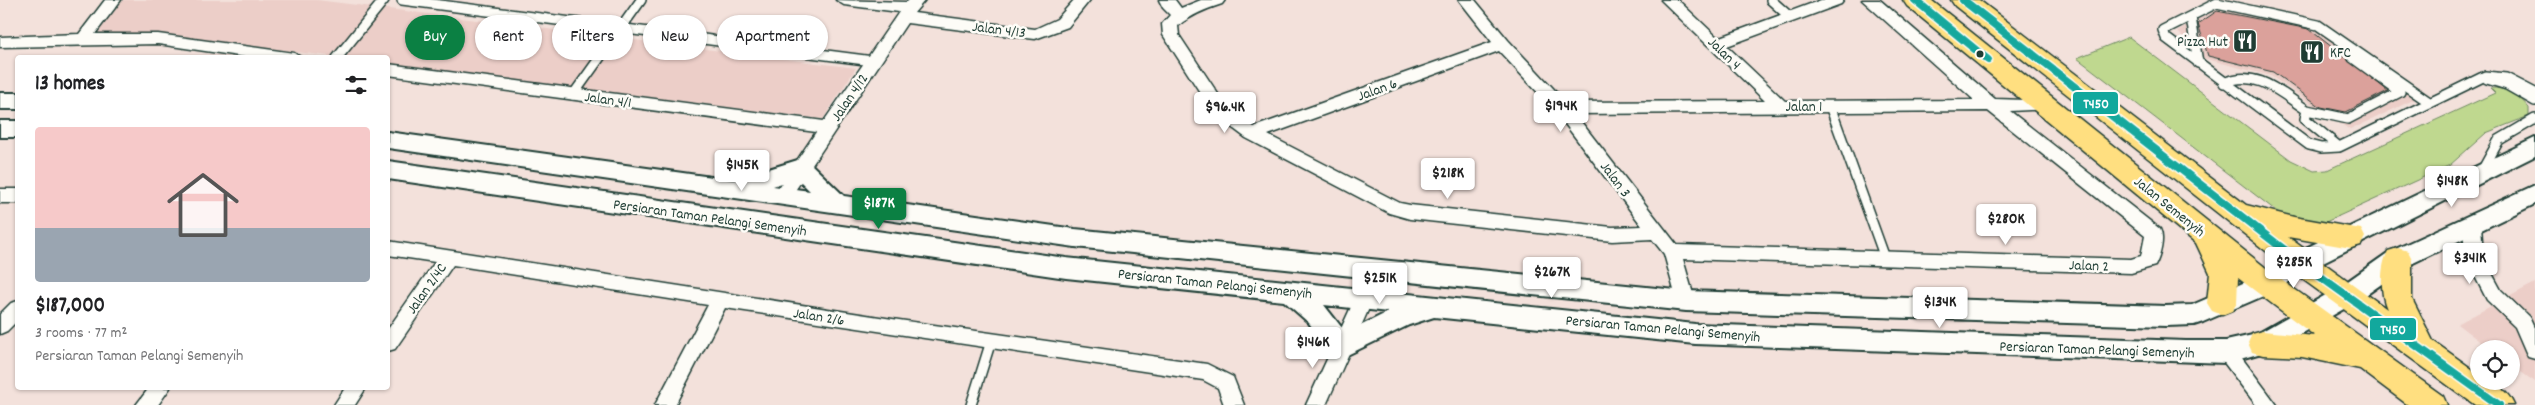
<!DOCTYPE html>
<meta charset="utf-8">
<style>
body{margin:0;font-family:Dekko,sans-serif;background:#f6f6f6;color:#202124;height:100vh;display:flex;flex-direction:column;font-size:19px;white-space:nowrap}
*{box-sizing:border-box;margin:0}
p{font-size:16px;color:#757577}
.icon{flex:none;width:28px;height:28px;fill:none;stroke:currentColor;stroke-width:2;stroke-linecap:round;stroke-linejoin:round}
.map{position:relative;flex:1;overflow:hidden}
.side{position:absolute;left:15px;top:55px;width:375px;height:335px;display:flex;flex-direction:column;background:#fff;border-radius:5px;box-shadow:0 1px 4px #0004}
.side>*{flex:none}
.top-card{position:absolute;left:405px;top:15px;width:475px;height:45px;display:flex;gap:10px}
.tools{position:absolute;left:2470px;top:340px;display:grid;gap:10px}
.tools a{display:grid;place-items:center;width:50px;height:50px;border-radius:50%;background:#fff;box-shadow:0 1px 4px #0004;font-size:25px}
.price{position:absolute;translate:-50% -42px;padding:0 11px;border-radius:5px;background:#fff;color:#222;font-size:16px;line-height:32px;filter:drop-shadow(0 1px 2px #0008)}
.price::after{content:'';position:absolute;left:50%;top:30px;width:15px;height:11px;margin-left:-8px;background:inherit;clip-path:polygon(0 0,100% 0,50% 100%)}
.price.on{background:#0b8043;color:#fff}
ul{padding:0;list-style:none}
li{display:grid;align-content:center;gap:10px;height:265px;padding:0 20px}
li span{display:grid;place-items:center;height:155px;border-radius:5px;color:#555}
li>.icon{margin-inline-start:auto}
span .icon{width:90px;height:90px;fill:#fffc;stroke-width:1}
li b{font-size:21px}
h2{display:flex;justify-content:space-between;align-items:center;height:60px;padding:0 20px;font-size:21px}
.chip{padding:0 18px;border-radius:22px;background:#fff;box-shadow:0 1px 4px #0004;font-size:18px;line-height:45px}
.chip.on{background:#0b8043;color:#fff}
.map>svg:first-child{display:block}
.built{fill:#eccec8}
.green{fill:#bfd88f;stroke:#6f8a62}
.building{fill:#dba19b;stroke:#1f3d34}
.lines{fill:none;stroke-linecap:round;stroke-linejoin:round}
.lane-casing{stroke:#1f3d34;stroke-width:12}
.street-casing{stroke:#1f3d34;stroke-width:3}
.secondary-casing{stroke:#1f3d34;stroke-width:4}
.primary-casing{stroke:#1f3d34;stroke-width:3}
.lane{stroke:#fdfcf7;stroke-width:9}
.street{fill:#fdfcf7;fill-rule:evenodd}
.secondary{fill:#fdfcf7;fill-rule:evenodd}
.primary{fill:#ffdf80;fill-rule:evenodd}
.bus-1-casing{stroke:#fdfcf7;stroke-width:11}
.bus-1{stroke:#12a89d;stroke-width:8}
.bus-dot{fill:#1f3d34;stroke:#fdfcf7;stroke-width:2}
.labels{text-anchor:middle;stroke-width:5;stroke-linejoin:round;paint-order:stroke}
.street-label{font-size:15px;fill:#1f3d34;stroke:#fdfcf7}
.poi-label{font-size:15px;fill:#1f3d34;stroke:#fdfcf7;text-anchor:end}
.line-badge{stroke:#fdfcf7;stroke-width:2}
.badge-label{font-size:14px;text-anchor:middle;font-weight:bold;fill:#fff}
</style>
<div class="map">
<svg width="2535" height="405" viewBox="0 0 2535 405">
<rect width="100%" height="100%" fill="#f3e1db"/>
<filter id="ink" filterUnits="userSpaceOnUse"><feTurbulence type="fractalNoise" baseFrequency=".02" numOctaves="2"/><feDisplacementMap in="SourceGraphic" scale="10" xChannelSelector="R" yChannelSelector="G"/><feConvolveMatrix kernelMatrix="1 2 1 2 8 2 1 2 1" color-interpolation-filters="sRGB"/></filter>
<g filter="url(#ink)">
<path class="built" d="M123 0H317L856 68 823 119 388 64V58L338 57 157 35 96 34Z
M2221 7 2313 27 2415 99 2350 130 2271 76 2203 58 2177 31Z
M2535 283V382L2511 365V349H2490L2457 324Z"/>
<path class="green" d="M2129 37 2291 160 2314 171 2327 170 2495 93 2490 88C2505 87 2520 96 2529 108V116L2486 133 2450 165 2317 226 2288 220 2077 58Z"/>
<path class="building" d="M2217 11 2309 29 2388 91 2346 112 2321 107 2273 72 2208 56 2198 24Z"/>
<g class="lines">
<defs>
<path id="lane" d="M402 0 873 61
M1771 0 1790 17
M2191 17 2198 63
M337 58 384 0
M2487 79 2507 85 2535 101
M2224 83C2256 68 2281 93 2307 110
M573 95 641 0
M2429 102 2318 25 2217 3 2163 30 2166 38 2309 145 2321 148 2339 147 2485 76 2506 78 2535 93
M1830 106 1885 258
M2339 147 2305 119 2307 110 2348 119 2400 92 2353 58 2347 46
M2483 169 2499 140 2535 119
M971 405 991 341"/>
<path id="street" d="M105 0H121L95 34H158L294 53 302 58H252L158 44 0 47V37L79 34Z
M836 0 907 2 909 0H925L914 13 1035 29 1057 19 1074 0H1090L1068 27 1035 39 907 23 788 201 782 203 776 201 773 196 816 132 388 75V64L824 121 899 12 844 5Z
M1159 0H1175L1181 8 1201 0H1225L1222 4C1206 9 1191 15 1178 26L1179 35 1224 103 1254 127 1492 42 1459 0H1475L1508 40 1566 102 1765 101 1661 0H1678L1718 38 1821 0H1844L1841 4 1727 46 1785 101 1974 100 1862 0H1880L1995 99 2051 101 2053 105 2051 109 2010 111 2160 229C2165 238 2160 257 2155 266L2131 273 1683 259 1695 301 1693 306 1686 308 1679 306 1677 301 1664 254 1652 239 1612 241 1410 219 1389 213 1246 138 1230 126 1212 111 1163 35 1162 24 1170 15 1163 8ZM1499 51 1556 112 1642 226 1612 227 1410 205 1400 203 1268 135ZM1988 111 2145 236 2141 256 2131 259 1677 245 1575 114Z
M0 189H18V203H0Z
M2472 217 2478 219 2481 224 2483 257 2501 290 2529 317 2535 330V359L2528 357 2515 327 2487 300 2465 257 2463 224 2466 219Z
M388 241 899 320 1207 364 1233 377 1244 405H1224L1218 388 1203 380 725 308 675 405H655L708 305 453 265 395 349 388 351V329L435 262 388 255Z
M1377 263 1383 265 1386 270 1326 405H1306L1368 270 1371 265Z
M18 301V320L7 331 0 334V314L11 303Z
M2226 344 2233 346 2277 405H2256L2216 352 2219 346Z
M149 388H170L158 405H136Z
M345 388H366L355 405H334Z"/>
<path id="secondary" d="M0 93H18V109H0Z
M0 121H18V137H0Z
M388 132 733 180 801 159 809 162 844 196 1075 229 1686 291 2166 306 2192 305 2257 277 2291 255 2535 138V156L2309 269 2275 291 2203 322 2194 325 2166 326 1686 311 1075 247 388 148ZM797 178 810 191 773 186Z
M388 161 1066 258 1695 324 2186 341H2226L2257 334 2338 288 2389 252 2535 185V204L2407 266 2356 302 2272 350 2226 363 1695 344 1434 317 1409 325 1341 358 1332 355 1309 323 1284 301 1066 278 388 179ZM1324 305 1388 312 1346 333Z"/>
<path id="primary" d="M1903 0H1931L2276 276 2443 396 2447 405H2408L2360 369 2302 357 2263 355 2252 352 2248 343 2252 334 2263 331 2315 336 2238 278 2237 303 2232 311 2222 315 2212 311 2207 303 2210 273 2196 243 1907 6Z
M1951 0H1979L2246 205 2294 217 2361 229 2365 237 2361 245 2351 248 2288 237 2387 309C2380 294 2380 266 2388 251L2398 248 2408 251 2412 259V299L2433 341 2479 374V381C2494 381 2508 391 2514 405H2475L2290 270 1955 6Z"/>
</defs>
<use href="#lane" class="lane-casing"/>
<use href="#street" class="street-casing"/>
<use href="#secondary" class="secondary-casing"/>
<use href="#primary" class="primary-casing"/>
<use href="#lane" class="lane"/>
<use href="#street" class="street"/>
<use href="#secondary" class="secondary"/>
<use href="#primary" class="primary"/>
<defs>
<path id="bus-1" d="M1915 0 1988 60
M1963 0 2300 262 2499 405"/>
</defs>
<use href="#bus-1" class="bus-1-casing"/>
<use href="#bus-1" class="bus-1"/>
</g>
</g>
<defs>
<symbol id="restaurant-square" viewBox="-11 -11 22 22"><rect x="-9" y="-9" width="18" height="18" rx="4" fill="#1f3d34" stroke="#fdfcf7"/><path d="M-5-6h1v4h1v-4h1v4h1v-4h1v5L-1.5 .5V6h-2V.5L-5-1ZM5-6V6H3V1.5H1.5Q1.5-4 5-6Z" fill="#fff"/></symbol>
</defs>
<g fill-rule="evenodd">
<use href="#restaurant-square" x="2231" y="27" width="28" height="28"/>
<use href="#restaurant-square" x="2298" y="38" width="28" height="28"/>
</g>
<circle class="bus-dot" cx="1980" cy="54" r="4.5"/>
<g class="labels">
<g class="street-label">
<text transform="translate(999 29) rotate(7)" y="5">Jalan 4/13</text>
<text transform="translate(1725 53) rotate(44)" y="5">Jalan 4</text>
<text transform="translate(1377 89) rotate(-20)" y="5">Jalan 6</text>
<text transform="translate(849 97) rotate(-56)" y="5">Jalan 4/12</text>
<text transform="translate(608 99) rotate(8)" y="5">Jalan 4/1</text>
<text x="1804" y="111">Jalan 1</text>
<text transform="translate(1616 179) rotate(53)" y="5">Jalan 3</text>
<text transform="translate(2170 206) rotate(39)" y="5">Jalan Semenyih</text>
<text transform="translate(710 217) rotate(8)" y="5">Persiaran Taman Pelangi Semenyih</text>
<text transform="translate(2089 265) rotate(2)" y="5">Jalan 2</text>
<text transform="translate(1215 283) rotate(6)" y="5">Persiaran Taman Pelangi Semenyih</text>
<text transform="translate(426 288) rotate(-55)" y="5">Jalan 2/4C</text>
<text transform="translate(819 316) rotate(9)" y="5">Jalan 2/6</text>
<text transform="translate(1663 328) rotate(5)" y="5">Persiaran Taman Pelangi Semenyih</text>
<text transform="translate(2097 349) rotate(2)" y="5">Persiaran Taman Pelangi Semenyih</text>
</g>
<g class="poi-label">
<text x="2228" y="46">Pizza Hut</text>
<text x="2330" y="57" text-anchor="start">KFC</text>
</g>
</g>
<g class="line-badge">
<rect x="2072" y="91" width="47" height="24" rx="5" fill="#12a89d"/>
<rect x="2369" y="317" width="48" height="24" rx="5" fill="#12a89d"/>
</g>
<g class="badge-label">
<text x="2096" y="108">T450</text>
<text x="2393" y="334">T450</text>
</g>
</svg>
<div class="tools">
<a><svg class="icon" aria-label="locate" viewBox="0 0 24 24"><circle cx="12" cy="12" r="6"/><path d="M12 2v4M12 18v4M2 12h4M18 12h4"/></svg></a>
</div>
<b class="price" style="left:1561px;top:133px">$194K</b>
<b class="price" style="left:1225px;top:134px">$96.4K</b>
<b class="price" style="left:742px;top:192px">$145K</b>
<b class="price" style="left:1448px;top:200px">$218K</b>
<b class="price" style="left:2452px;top:208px">$148K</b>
<b class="price on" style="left:879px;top:230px">$187K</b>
<b class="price" style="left:2006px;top:246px">$280K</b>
<b class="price" style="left:2470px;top:285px">$341K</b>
<b class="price" style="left:2294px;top:289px">$285K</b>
<b class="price" style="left:1552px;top:299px">$267K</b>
<b class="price" style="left:1380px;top:305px">$251K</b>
<b class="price" style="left:1940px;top:329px">$134K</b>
<b class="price" style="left:1313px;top:369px">$146K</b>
<div class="top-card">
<a class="chip on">Buy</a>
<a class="chip">Rent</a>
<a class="chip">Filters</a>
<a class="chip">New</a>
<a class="chip">Apartment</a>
</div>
<section class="side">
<h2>13 homes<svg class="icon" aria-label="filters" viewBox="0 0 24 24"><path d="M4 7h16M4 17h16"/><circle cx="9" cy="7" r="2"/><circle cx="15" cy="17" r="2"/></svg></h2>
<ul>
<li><span style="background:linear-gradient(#f6c9c9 65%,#9aa5b1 0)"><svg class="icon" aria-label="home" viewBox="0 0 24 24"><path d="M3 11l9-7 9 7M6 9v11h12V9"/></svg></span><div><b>$187,000</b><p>3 rooms · 77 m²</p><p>Persiaran Taman Pelangi Semenyih</p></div></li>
</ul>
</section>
</div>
